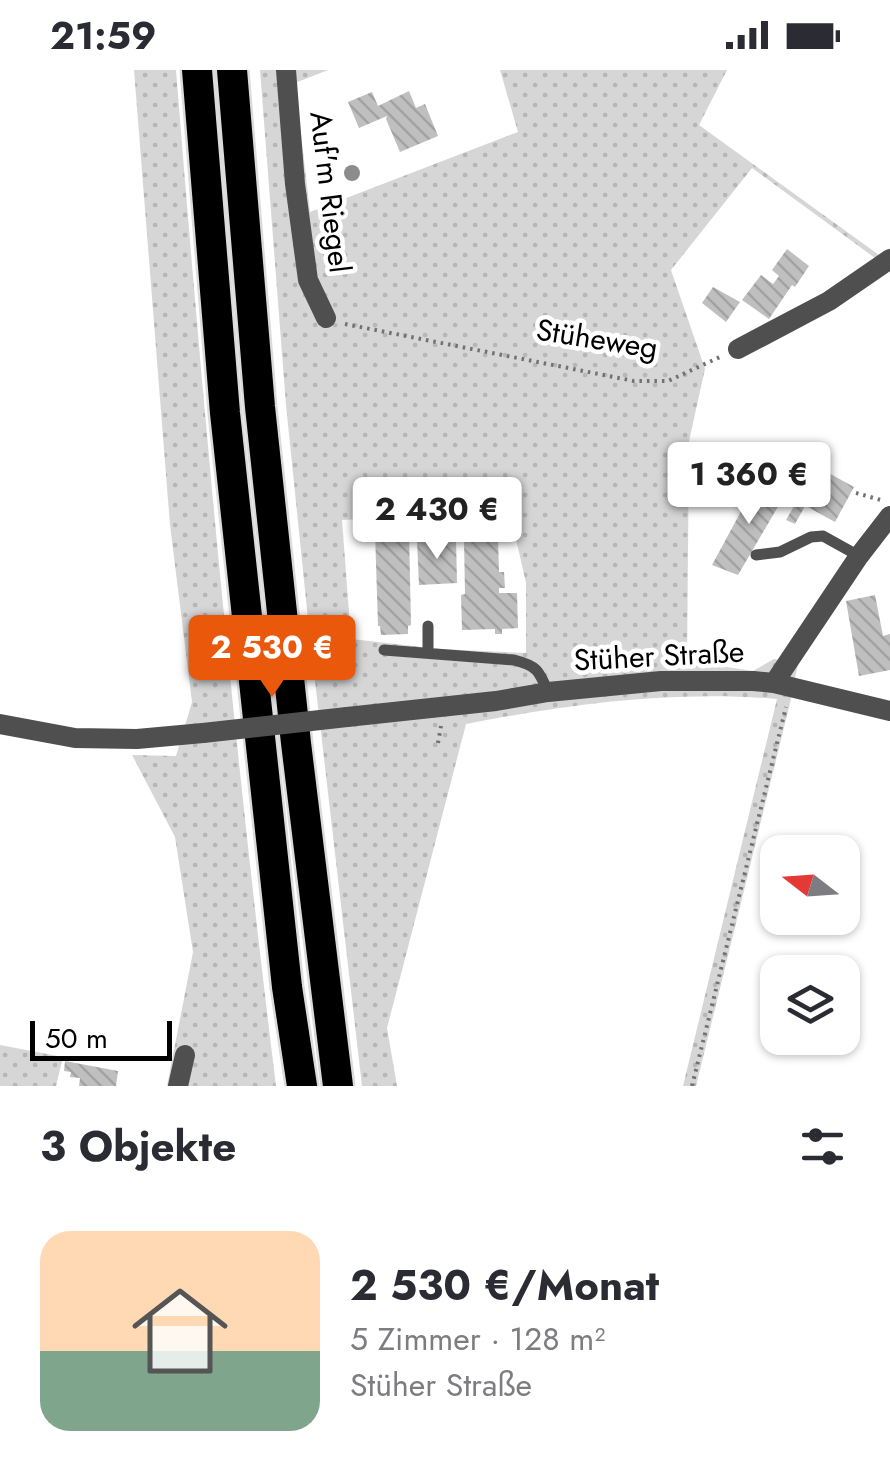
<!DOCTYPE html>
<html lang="de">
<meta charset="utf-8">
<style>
body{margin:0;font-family:Jost,sans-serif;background:#f7f7f7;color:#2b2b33;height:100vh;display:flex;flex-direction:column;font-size:38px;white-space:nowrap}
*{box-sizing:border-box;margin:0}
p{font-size:32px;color:#7c7c81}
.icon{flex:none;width:55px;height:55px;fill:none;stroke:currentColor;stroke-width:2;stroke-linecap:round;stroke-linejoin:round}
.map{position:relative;height:1016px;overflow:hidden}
.side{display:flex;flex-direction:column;background:#fff;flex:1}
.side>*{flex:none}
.needle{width:65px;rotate:287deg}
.tools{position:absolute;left:760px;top:765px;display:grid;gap:20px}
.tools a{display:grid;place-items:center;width:100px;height:100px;border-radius:20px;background:#fff;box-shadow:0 2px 8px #0004;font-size:50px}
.scale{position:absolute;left:30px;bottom:25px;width:142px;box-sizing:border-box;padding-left:10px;border:5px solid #000;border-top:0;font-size:28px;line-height:35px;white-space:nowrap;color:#000;-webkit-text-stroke:8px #fff;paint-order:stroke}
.price{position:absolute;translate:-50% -85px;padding:0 22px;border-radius:10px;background:#fff;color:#222;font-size:32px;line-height:65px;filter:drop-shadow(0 2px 5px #0008)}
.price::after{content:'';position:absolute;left:50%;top:60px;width:30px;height:22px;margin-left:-15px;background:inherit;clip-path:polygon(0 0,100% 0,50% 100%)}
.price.on{background:#ea580c;color:#fff}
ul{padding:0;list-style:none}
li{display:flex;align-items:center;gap:30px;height:250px;padding:0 40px}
li span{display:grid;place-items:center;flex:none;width:280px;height:200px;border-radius:30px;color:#555}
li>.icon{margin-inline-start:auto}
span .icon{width:120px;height:120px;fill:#fffc;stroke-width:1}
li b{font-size:42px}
h2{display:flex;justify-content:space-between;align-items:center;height:120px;padding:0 40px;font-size:42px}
.status{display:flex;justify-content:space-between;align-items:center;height:70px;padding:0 50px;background:#fff;direction:ltr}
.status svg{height:28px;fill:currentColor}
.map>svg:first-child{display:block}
.grass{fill:url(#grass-dots);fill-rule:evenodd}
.building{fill:url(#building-back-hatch)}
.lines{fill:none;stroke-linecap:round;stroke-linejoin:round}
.motorway-casing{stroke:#dbdbdb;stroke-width:35}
.path{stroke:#717171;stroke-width:4;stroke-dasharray:2.5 5;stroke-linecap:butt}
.service{stroke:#4f4f4f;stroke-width:11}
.minor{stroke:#4f4f4f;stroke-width:20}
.motorway{stroke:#000;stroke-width:30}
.minor-bridge{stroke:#4f4f4f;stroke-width:20}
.tree{fill:#8c8c8c}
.labels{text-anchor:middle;stroke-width:9;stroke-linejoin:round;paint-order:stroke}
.street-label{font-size:30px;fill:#000;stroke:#fff}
</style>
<div class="status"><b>21:59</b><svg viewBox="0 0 49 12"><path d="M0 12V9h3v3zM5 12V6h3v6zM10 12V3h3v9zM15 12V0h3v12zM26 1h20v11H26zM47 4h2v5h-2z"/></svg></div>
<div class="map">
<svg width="890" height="1016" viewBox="0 0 890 1016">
<defs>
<pattern id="grass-dots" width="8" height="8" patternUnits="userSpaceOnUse" patternTransform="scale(2.5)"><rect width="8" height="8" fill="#d6d6d6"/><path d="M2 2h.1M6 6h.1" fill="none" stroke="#b6b6b6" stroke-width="1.8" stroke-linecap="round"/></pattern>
<pattern id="building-back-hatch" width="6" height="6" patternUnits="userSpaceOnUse" patternTransform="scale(2.5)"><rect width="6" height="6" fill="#bfbfbf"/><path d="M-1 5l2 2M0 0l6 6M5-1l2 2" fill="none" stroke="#a2a2a2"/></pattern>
</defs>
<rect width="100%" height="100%" fill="#fff"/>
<path class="grass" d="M134 0H176C203 339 234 678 276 1016H167L193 882 175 767 132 685 176 686 192 632 170 455Z
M260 0H328L295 13 310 142 518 62 500 0H727L699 55 879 185 890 178V199L752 98 671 200 705 299 689 371 687 591 753 601 774 589 798 594 790 633 696 1016H683L777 629C673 620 568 634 466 654L387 958 397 1016H362L309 559 286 335ZM420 446 421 457 513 456 526 513V583L440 579 351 569 342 450Z
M0 975 63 987 56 1016H0Z"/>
<path class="building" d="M409 21 416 38 425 34 438 66 400 82 386 49 387 46 359 58 348 32 372 22 378 36Z
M787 179 809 196 795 217 792 215 769 249 742 230 761 205 773 214 779 206 772 200Z
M713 217 740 232 726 252 702 233Z
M825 401 854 417 835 452 806 436Z
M759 408 786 423 738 505 712 495Z
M797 431 805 436 795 454 786 450Z
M409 461 411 555 408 556V564L381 565 380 556H378L375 462Z
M456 469 457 513 419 515 417 471Z
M498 469 499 502H504L505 518H499V523H517L518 558 502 559V564H495V559L462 560 461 525 465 524 464 470Z
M875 525 883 566 890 564V600L859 606 846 531Z
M65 991 118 1001 116 1016H79L80 1008 70 1007 71 1002 64 1001Z"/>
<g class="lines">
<defs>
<path id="motorway" d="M197 0 225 343 287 917 302 1016
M232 0 260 337 296 673 338 1016"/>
</defs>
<use href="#motorway" class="motorway-casing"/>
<path class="path" d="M345 254 634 311H668L720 287
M856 423 881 430
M438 673 441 656
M692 1016 786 637"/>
<path class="service" d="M756 485 780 482 811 467 823 466 859 486
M384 580 514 590C538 596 539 601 548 622
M428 583V556"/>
<path class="minor" d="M286 0 295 114 308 210 326 248
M738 279 829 231 890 189
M774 613 859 486 890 446
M347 647 496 631 548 622 661 611H753L774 613 890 641
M0 654 75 668 137 669 203 663
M178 1016 185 985"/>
<use href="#motorway" class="motorway"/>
<path class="minor-bridge" d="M203 663 347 647"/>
</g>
<circle class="tree" cx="352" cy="103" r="8"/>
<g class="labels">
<g class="street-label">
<text transform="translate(330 122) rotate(83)" y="10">Auf'm Riegel</text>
<text transform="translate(597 269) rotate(9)" y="10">Stüheweg</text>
<text transform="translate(659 586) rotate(-3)" y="10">Stüher Straße</text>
</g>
</g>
</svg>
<div class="tools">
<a><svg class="needle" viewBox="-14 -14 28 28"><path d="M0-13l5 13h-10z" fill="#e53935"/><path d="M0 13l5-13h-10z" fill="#7c7c81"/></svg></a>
<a><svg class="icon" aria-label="layers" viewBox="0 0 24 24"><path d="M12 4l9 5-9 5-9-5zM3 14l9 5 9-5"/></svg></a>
</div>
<div class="scale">50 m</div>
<b class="price" style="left:749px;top:457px">1 360 €</b>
<b class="price" style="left:437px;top:492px">2 430 €</b>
<b class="price on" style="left:272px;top:630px">2 530 €</b>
</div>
<section class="side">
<h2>3 Objekte<svg class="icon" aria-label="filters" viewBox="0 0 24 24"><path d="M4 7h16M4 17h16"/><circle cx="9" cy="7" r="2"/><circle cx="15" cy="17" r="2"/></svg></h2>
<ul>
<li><span style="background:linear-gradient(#ffd9b3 60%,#7fa58c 0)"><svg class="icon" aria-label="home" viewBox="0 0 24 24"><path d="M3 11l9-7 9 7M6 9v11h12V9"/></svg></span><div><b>2 530 €/Monat</b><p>5 Zimmer · 128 m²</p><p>Stüher Straße</p></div></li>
</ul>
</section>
